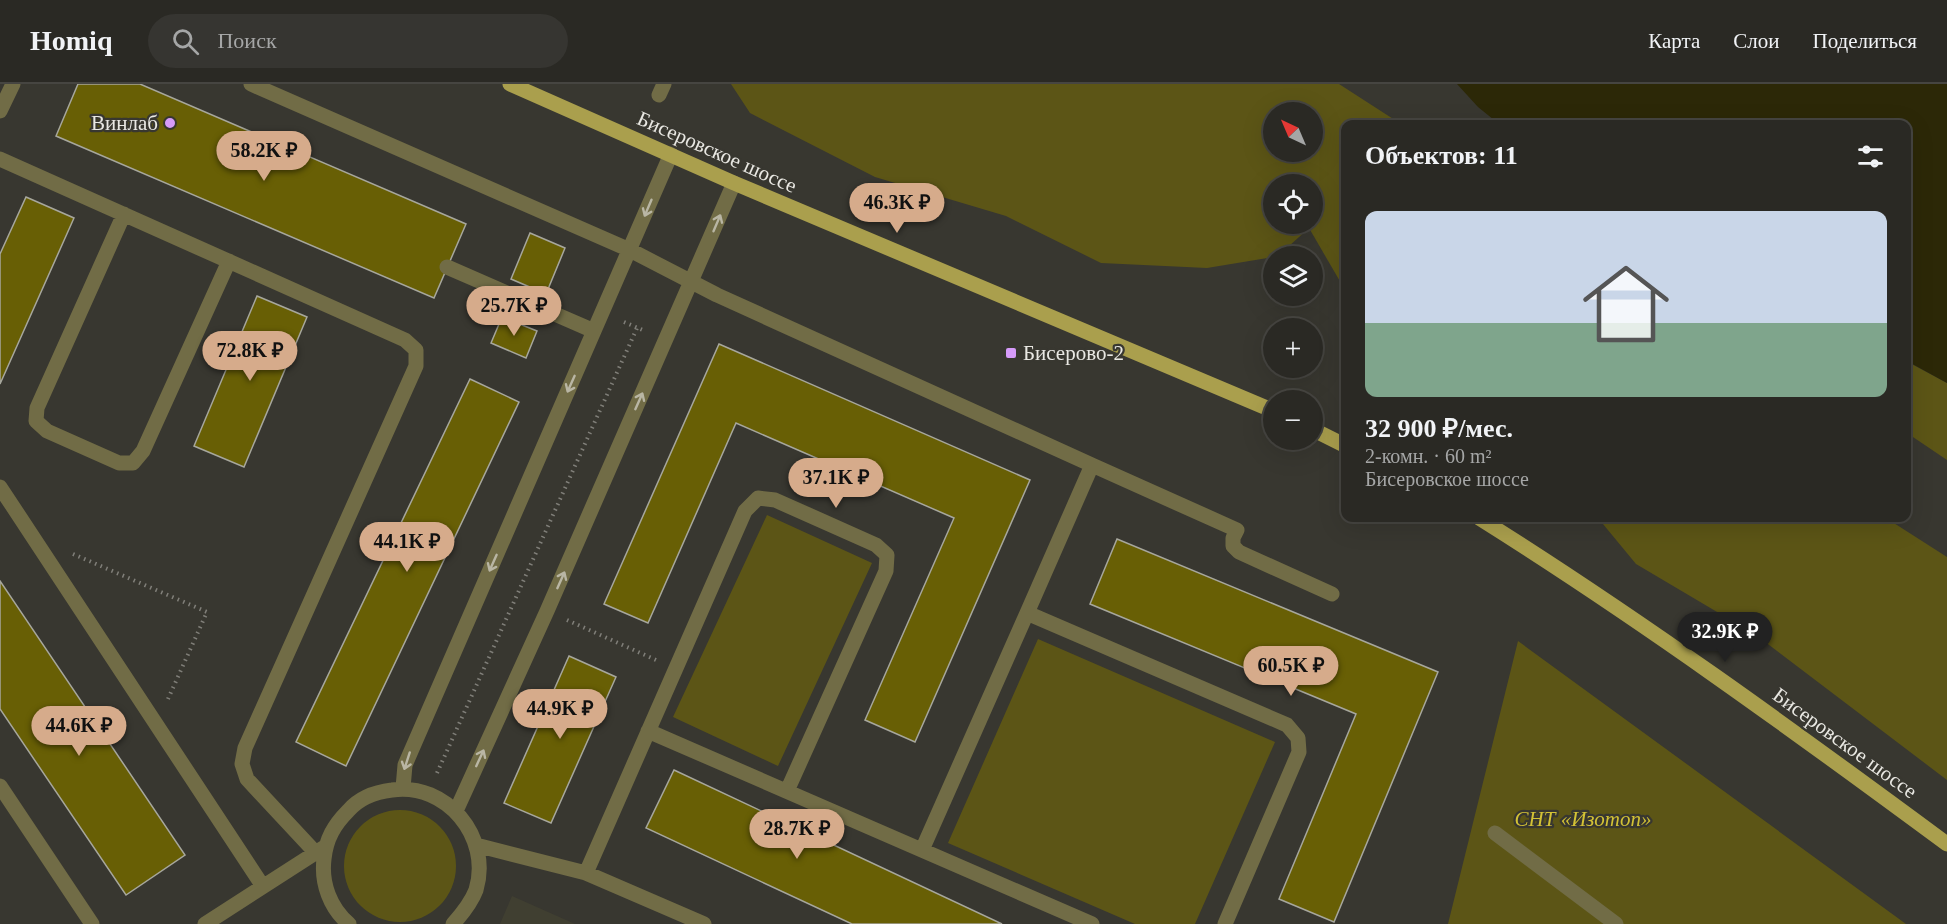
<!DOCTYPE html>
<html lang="ru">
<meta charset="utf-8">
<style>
body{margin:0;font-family:"Times New Roman",serif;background:#363531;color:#f1f3f6;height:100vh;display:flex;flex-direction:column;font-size:22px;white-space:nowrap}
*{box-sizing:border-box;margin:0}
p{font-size:20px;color:#a5a6a6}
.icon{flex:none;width:33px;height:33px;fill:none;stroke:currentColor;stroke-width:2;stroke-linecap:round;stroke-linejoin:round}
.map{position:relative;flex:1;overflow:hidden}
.sheet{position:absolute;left:1341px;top:36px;width:570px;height:402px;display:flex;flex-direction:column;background:#2a2924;border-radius:12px;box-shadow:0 6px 24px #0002,0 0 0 2px #464541}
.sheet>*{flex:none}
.needle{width:39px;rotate:316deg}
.tools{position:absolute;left:1263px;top:18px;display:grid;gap:12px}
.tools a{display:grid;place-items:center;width:60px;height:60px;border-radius:50%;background:#2a2924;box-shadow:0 6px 24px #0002,0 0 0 2px #464541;font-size:30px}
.price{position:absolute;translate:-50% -51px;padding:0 14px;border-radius:21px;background:#d6ab8b;color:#111;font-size:20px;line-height:39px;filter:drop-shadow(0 2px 3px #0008)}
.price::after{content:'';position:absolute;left:50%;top:36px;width:18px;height:14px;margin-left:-9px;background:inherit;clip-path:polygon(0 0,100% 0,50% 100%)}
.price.on{background:#222;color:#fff}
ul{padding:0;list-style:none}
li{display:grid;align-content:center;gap:12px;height:318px;padding:0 24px}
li+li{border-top:2px solid #464541}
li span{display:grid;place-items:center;height:186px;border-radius:12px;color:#555}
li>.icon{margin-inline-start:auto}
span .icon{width:108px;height:108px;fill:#fffc;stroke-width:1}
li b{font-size:26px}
h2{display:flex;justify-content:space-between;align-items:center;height:72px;padding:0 24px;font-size:26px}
header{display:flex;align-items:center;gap:36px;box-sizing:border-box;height:84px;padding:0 30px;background:#2a2924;border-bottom:2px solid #464541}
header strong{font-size:28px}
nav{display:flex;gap:33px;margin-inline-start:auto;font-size:21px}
.search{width:420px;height:54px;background:#363531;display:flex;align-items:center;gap:15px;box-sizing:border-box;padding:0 21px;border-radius:33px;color:#a5a6a6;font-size:22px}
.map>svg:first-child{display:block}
.built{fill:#403f31}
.green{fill:#5c5516;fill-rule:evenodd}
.water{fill:#2c2807}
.building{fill:#685f05;stroke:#a7a79d;stroke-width:1.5}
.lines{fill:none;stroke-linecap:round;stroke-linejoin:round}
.path{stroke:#807f79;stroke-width:4;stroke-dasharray:1.5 4.5;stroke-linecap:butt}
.minor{stroke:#716c46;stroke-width:15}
.major{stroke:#aa9f4d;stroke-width:15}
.oneway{stroke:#b9b6a4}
.poi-dot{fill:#d69bfa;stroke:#383730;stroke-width:2}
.labels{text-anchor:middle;stroke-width:4.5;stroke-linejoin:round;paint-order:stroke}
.poi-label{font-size:21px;fill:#e9e8e3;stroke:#383730;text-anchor:end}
.street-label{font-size:21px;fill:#e9e8e3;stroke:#383730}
.park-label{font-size:21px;font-style:italic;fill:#d3c235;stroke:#383730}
</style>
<header>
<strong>Homiq</strong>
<div class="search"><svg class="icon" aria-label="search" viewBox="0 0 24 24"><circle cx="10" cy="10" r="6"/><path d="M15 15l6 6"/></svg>Поиск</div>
<nav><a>Карта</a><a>Слои</a><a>Поделиться</a></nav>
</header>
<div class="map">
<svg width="1947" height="840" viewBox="0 0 1947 840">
<rect width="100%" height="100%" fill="#383730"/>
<path class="built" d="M512 812 575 840H500Z"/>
<path class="green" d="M731 0H1339L1401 40H1346L1345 206 1309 144 1278 172 1273 173 1207 184 1101 179 1006 132 875 93 750 29ZM1274 28H1312V68H1274ZM1274 100H1312V140H1274Z
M1906 277 1947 299V376L1907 349Z
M767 431 872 479 778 682 673 633Z
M1598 434H1886L1947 473V696L1756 551 1636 480Z
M1038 555 1275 658 1195 840H1135L948 759Z
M1518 557 1906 840H1448Z
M344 782a56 56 0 1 1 112 0a56 56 0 1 1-112 0Z"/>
<path class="water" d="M1457 0H1947V299L1907 277 1906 40H1499L1478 23Z"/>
<path class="building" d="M78 0H140L466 140 434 214 56 52Z
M26 113 74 134 0 300V170Z
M530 149 565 164 546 210 511 195Z
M257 212 307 233 244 383 194 362Z
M502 233 537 247 526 274 491 259Z
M719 260 1030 396 915 658 865 636 954 434 736 339 648 539 604 520Z
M470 295 519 318 346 682 296 658Z
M1117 455 1438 588 1334 838 1279 815 1356 630 1090 520Z
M0 497 185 771 126 811 0 625Z
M569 572 616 593 551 739 504 719Z
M674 686 1002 840H852L646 744Z"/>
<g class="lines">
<path class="path" d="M624 238 645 247
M73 470 207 528 168 615
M567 536 656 576
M437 689 637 244"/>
<path class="minor" d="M251 0 630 166 717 211 1092 381 1027 529 1287 641 1298 654 1299 668 1225 840
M659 11 664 0
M0 27 13 0
M0 75 405 256 416 266V282L245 664 242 680 247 695 315 768
M124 130 37 324 36 337 47 347 119 379H133L143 367 229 177
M447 183 594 247
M1092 381 1237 446 1233 454V462L1239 468 1332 510
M0 403 262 801
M648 647 1092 840
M0 702 92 840
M403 704 405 681 671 70
M456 727 547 527 734 99
M1495 749 1616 840
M476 761 586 789 704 840
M922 766 1027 529
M586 789 745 427 758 414 775 416 876 461 887 471 886 487 787 707
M205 840 323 764
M349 840C330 824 321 799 324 775 326 755 334 741 348 727 359 714 375 708 392 706 446 698 492 753 476 806 471 819 462 830 453 840"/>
<path class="major" d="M510 0 734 99 1274 327
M1312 345 1346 362
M1479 434C1640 535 1794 647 1947 760"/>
</g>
<defs><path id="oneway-shaft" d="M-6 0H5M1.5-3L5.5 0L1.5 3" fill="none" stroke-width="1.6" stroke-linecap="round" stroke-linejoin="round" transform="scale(1.5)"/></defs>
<g class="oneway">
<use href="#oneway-shaft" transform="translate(648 124) rotate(113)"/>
<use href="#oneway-shaft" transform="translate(717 139) rotate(-67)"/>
<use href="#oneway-shaft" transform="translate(571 300) rotate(114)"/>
<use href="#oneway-shaft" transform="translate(639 317) rotate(-66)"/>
<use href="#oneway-shaft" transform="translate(493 479) rotate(114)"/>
<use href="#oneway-shaft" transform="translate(561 496) rotate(-66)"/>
<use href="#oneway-shaft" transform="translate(480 674) rotate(-65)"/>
<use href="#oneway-shaft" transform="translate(407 677) rotate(108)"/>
</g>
<g class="poi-dot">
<circle cx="170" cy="39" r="6"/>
<rect x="1005" y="263" width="12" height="12" rx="3"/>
</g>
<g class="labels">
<g class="poi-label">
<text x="158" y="46">Винлаб</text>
<text x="1023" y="276" text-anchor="start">Бисерово-2</text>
</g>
<g class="street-label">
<text transform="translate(717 68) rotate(24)" y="7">Бисеровское шоссе</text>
<text transform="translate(1845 659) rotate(36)" y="7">Бисеровское шоссе</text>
</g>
<g class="park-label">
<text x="1583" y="742">СНТ «Изотоп»</text>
</g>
</g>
</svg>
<div class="tools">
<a><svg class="needle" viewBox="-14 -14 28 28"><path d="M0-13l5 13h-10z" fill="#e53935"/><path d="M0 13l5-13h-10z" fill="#a5a6a6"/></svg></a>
<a><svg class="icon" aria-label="locate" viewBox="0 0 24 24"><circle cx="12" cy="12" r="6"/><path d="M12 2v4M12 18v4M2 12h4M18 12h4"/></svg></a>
<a><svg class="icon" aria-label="layers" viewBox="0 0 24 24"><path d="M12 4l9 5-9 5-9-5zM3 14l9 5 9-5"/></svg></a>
<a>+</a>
<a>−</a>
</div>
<b class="price" style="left:264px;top:98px">58.2K ₽</b>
<b class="price" style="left:897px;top:150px">46.3K ₽</b>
<b class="price" style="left:514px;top:253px">25.7K ₽</b>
<b class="price" style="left:250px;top:298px">72.8K ₽</b>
<b class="price" style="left:836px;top:425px">37.1K ₽</b>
<b class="price" style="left:407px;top:489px">44.1K ₽</b>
<b class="price on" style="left:1725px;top:579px">32.9K ₽</b>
<b class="price" style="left:1291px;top:613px">60.5K ₽</b>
<b class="price" style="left:560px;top:656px">44.9K ₽</b>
<b class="price" style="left:79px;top:673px">44.6K ₽</b>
<b class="price" style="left:797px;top:776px">28.7K ₽</b>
<section class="sheet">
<h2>Объектов: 11<svg class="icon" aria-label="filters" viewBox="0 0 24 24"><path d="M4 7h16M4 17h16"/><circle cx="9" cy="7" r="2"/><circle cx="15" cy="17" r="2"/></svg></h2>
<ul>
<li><span style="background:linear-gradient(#c9d6e8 60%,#7fa58c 0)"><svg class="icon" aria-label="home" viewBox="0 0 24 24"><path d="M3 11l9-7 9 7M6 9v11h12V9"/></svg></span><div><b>32 900 ₽/мес.</b><p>2-комн. · 60 m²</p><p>Бисеровское шоссе</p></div></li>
</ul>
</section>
</div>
